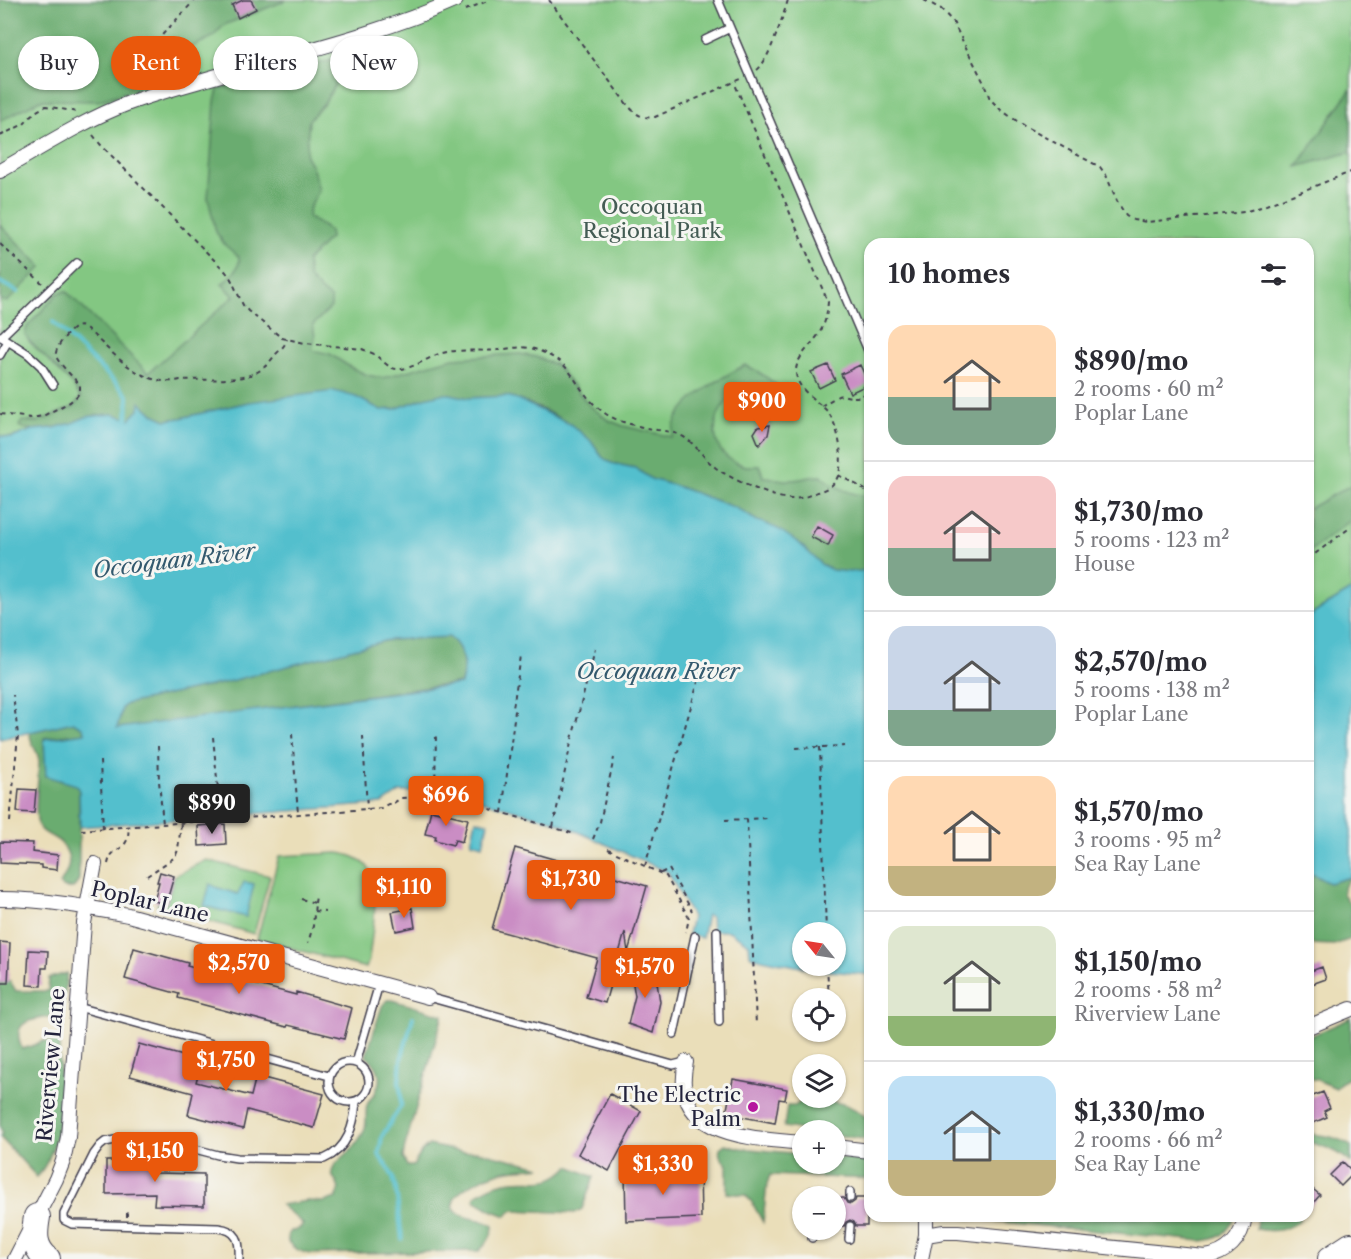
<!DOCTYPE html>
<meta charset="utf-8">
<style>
body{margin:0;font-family:"Libre Caslon Text",serif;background:#f7f7f7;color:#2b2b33;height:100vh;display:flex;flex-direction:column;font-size:22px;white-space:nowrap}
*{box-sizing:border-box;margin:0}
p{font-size:20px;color:#7c7c81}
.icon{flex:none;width:33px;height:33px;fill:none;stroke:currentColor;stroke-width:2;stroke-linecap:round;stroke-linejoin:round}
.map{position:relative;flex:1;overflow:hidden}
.side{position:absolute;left:864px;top:238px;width:450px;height:984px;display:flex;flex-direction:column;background:#fff;border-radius:18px;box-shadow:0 2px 4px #0004}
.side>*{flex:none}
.guide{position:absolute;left:18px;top:36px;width:570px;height:54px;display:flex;gap:12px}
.needle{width:39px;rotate:300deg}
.controls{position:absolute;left:792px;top:922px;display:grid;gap:12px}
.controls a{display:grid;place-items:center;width:54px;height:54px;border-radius:50%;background:#fff;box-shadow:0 2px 4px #0004;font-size:30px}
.price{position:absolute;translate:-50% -51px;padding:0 14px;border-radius:6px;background:#ea580c;color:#fff;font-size:20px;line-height:39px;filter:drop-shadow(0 2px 3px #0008)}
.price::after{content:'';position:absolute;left:50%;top:36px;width:18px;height:14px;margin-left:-9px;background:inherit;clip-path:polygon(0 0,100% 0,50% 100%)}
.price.selected{background:#222;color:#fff}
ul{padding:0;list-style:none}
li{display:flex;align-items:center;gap:18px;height:150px;padding:0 24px}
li+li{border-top:2px solid #e1e1e2}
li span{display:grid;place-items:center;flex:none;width:168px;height:120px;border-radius:18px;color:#555}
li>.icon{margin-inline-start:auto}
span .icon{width:72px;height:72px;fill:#fffc;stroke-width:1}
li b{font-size:26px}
h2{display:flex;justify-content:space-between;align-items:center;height:72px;padding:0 24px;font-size:26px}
.chip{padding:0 21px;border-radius:27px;background:#fff;box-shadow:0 2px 4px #0004;font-size:21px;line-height:54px}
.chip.selected{background:#ea580c;color:#fff}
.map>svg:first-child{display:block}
.green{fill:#83c782;stroke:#52745e;stroke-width:1.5}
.forest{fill:#6aac70;stroke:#466756;stroke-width:1.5}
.water{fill:#53bfcd;stroke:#3a7084;stroke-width:1.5;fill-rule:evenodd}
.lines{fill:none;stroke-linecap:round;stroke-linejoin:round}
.stream{stroke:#53bfcd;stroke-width:4}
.building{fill:#ca8dc4}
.lane-casing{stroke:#403e4e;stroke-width:10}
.street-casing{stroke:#403e4e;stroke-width:16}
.highway-casing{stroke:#403e4e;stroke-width:28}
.path{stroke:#403e4e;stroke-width:2;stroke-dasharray:4.5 4.5;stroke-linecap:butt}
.lane{stroke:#fff;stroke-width:7}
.street{stroke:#fff;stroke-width:14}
.highway{stroke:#fff;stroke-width:26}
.poi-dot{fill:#b5179e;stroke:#f6f6f2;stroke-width:2}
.labels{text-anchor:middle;stroke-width:6;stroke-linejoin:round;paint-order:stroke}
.park-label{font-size:21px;fill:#445c54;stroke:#f6f6f2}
.street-label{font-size:21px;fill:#22223b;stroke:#f6f6f2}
.poi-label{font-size:21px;fill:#22223b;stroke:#f6f6f2;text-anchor:end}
.water-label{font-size:22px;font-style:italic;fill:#33596e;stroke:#f6f6f2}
</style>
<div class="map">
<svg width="1351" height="1259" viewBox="0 0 1351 1259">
<rect width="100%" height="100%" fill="#f6f6f2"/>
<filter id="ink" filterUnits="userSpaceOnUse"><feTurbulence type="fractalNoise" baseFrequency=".0167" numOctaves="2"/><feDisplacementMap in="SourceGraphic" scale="12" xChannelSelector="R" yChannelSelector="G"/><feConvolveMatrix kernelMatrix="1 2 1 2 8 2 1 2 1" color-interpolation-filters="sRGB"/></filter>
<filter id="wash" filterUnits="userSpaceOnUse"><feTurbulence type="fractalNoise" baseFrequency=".008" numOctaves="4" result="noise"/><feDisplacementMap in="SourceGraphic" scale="24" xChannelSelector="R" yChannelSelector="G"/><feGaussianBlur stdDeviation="1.35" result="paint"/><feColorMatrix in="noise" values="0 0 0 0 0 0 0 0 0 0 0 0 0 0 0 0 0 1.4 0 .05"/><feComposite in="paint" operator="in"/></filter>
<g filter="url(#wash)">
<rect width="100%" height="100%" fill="#eadeb9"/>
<path class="green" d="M0 0H1351V590L1308 617V244H870V570L32 430C21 434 12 440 0 436Z
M337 853C349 854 363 859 370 870 381 889 371 938 369 960L366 968 257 939 279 856Z
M206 860 270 876 254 934 157 906 158 902 166 904 174 876Z"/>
<path class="forest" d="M0 0H287L224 25 213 37 154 65 149 78 141 87 98 101 40 100 0 121Z
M337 59 341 67 337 81 325 102 309 120 306 156 312 166 319 190 309 209 308 217 330 231V238L307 261 309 278 320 290 331 299V307L313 325 315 337 312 350 330 354 350 367 367 375 382 378 453 358 520 354 536 357 556 365 589 405 608 420 623 426 672 437C673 433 673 427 675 423 684 398 723 377 745 365 764 373 780 387 795 402L793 408 787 410C780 400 772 395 761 392 722 380 696 441 733 461 737 463 742 465 746 466 750 466 755 466 760 466L763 477C771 477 779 480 788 480 800 481 811 475 822 476 830 484 844 491 855 494 860 495 864 495 870 497V570L849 572 832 570 822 565 799 543 764 523 757 521 736 508 676 486 651 479 635 468 611 463 602 457 596 447 570 424 546 411 517 399 507 396 469 398 450 394 425 398 395 409 381 410 356 397 249 402 181 418 166 420 153 414 141 403 139 410 130 419C114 414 104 413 87 417 81 418 76 422 70 424 58 427 29 434 19 426L22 421 37 422 73 407 81 398 72 384 29 341 25 334 27 327 58 293 66 291 148 373 234 296 222 284C231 276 240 270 239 257L225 245 216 232 208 198 215 101 218 89Z
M1351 89V152L1297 167Z
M0 225 42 267 7 302 0 300Z
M1351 485V520L1308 553V509Z
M449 637C464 647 465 667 461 683L117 729 122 708 126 704 219 684 388 640Z
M73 722 82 727 85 733 44 738 46 776 76 785 79 791V879L76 885 73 888H65L60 885C62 879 64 877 66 873 73 859 66 844 54 838 49 835 42 832 39 827 33 817 39 776 39 762 39 751 29 744 30 732Z
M1308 874 1315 875 1329 883 1351 877 1345 885 1343 894 1351 905V939L1334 945 1308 944Z
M67 973 62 1016C40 1019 8 1016 22 1049L32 1046 43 1041 59 1042C60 1086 67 1141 37 1177L0 1137 2 1132 0 1126V982L10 981 16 991H48L49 978Z
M387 1000H392L443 1015 405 1146 403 1157 407 1166H413L422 1151 429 1145 462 1152 477 1151 541 1167C528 1169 516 1168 504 1171 492 1174 443 1192 455 1210 464 1221 483 1217 493 1226 493 1235 486 1245 479 1251L310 1254C300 1252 294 1249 288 1242V1235L291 1231C297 1231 300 1229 303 1224L281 1205 307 1201 324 1202 336 1198C345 1183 328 1180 333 1168 335 1162 348 1154 353 1148 357 1142 363 1135 365 1128 367 1121 365 1112 367 1105 369 1100 372 1097 375 1093 383 1078 380 1067 366 1056L382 1006Z
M1351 1018V1077L1340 1083 1336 1088 1315 1079H1308V1037Z
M801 1101C817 1101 836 1100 850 1107 856 1109 861 1114 866 1117H870V1140L836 1135V1131H809L784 1127 787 1106H795Z
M1308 1134C1324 1135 1338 1137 1351 1146V1163C1339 1151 1324 1146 1308 1142Z
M725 1144 740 1148 802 1154V1164H836V1157L870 1161V1179L770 1175 767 1184 763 1222 751 1201 745 1195 727 1193V1165C722 1158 718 1158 720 1148Z
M569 1166 594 1177 582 1209 575 1213 513 1210 506 1216 491 1210 474 1200 475 1196C483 1190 495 1184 505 1182 532 1176 547 1190 569 1166Z
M950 1217H1235C1228 1233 1219 1240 1201 1241Z
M1257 1217H1298L1300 1220C1283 1232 1276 1232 1256 1229Z"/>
<path class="water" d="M334 391 356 397 381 410 395 409 425 398 441 394H450L469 398 507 396 517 399 570 424 590 440 602 457 611 463 635 468 651 479 676 486 736 508 757 521 764 523 778 529 799 543 822 565 832 570 849 572 870 570V975L810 969 753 957 750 955 749 944 729 931H712L711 917 707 915 702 938 688 934 692 917 668 872 554 821 446 791 400 792 382 804 80 827 79 791 76 785 46 776 44 739 85 733 82 727 73 722 0 739V436L12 438 32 430 54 428 72 423 86 417 112 414 130 419 139 410 140 402 153 414 166 420 181 418 249 402ZM449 637C464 647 466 668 461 684L117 728 122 708 126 704 219 684 388 640ZM802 933H836V966H802Z
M1351 590V877L1329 883 1315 875 1308 874V617Z
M476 820 488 823 483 845 471 842Z
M244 882 254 884 246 917 204 906 210 884 214 886 215 887 238 894Z"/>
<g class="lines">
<path class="stream" d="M0 282 18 292
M53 322 117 384 128 396 127 422
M402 1239 396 1189 393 1178 388 1167 383 1162 379 1154 382 1136 401 1106V1094L399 1082 401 1060 413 1017"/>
</g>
<g id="blocks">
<path class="building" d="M243 0H251L256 9 238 18 232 5Z
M828 365 835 380 819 388 811 372Z
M860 365 869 384 850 393 841 374Z
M770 425 768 435 759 445 754 433 758 427Z
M817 526 833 535 828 546 811 537Z
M19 789 36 790 34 813 17 812Z
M431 810 468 819 462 842 455 840 453 845 435 840 436 836 425 834Z
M225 824 226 844 199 846 198 826Z
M0 842 33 843 32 852 58 855 57 870 41 868V865L0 863Z
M515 848 647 886 628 952 625 932 605 1003 586 997 597 958 492 929Z
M160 872 174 876 166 904 154 901 159 882H157Z
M412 908 415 927 396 931 392 912Z
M0 942 10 943 8 983H0Z
M134 948 188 963 187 966 296 995V992L352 1008 344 1039 288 1025 287 1027 178 998 179 994 125 979Z
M29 950 48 951 47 968H42L41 986 27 985Z
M630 967 655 970 660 1002 653 1033 628 1024 635 996Z
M1322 967 1326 979 1312 984 1308 972Z
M139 1044 202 1061 196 1082 251 1096 256 1076 324 1094 314 1128 247 1110 243 1129 188 1115 193 1093 130 1076Z
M733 1079 787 1089 785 1100 779 1099 775 1123 726 1114Z
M1323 1092 1330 1108 1324 1111 1327 1117 1313 1123 1311 1117 1308 1118V1098Z
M610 1094 641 1111 609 1171 578 1154Z
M106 1161H155V1173L204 1174V1206L154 1205 155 1193 106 1194Z
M1343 1162 1351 1170V1176L1341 1186 1330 1175Z
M700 1171 701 1218 626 1221 625 1173Z
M1308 1185 1320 1195 1308 1209Z
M836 1198H844L847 1203 851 1204 855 1201 856 1198H867V1226H856L854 1222 850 1220 846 1222 844 1226H836Z"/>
</g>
</g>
<g filter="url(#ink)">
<use href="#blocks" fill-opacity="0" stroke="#403e4e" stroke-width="1.5"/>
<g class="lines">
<defs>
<path id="lane" d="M718 0 870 355
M705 40 730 28
M0 336 28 354 41 366 53 385
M1 337 77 263
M0 355 8 341
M717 931 719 1022
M428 997 673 1065 685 1062
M78 1007 329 1076
M674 1034 695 936
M329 1082a20 20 0 1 1 40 0a20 20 0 1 1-40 0Z
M356 1063 379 984
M812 1197V1191
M850 1198V1192
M812 1238V1230
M849 1239 850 1226
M239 1259C240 1241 238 1230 218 1228L72 1224 64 1220V1214L94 1154 100 1146 105 1142 115 1140H131L161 1142 191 1148 218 1155 237 1158 324 1159C348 1149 354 1125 356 1102"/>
<path id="street" d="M0 171C42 147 84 120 129 103 158 92 187 85 217 76 297 53 380 34 456 0
M0 899C43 899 86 907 128 915L428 997
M1308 1027 1351 1009
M686 1062C669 1137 752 1138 802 1143
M836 1147 870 1151
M926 1235 944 1232H958L1205 1257C1227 1254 1242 1239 1245 1216
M15 1259 56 1179 63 1161 68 1137 84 923 95 864
M921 1259 926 1235V1216"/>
<path id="highway" d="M37 1217C34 1234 33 1247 47 1259
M1331 1259 1351 1246"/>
</defs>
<use href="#lane" class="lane-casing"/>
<use href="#street" class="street-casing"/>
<use href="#highway" class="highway-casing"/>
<path class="path" d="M549 0 626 103C635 114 641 119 655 117L741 79
M924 0 941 9 953 22 984 83 990 99 1001 110 1024 126 1100 167 1106 175 1117 201 1126 216 1133 220 1147 222 1244 212 1261 207 1351 172
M465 10 490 0
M757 70C769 61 783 16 788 0
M167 78 158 46 163 34 195 0
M93 135 100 144 226 272 231 279 243 305 248 311 282 338 305 343 362 349C366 351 370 352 374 354 381 359 389 369 397 369 411 370 425 359 439 354 458 348 478 352 498 350 508 349 518 346 529 348 538 349 547 354 554 358 570 367 575 382 586 395 591 402 599 409 606 414 620 423 641 427 657 430 665 431 673 432 680 435 695 442 703 458 716 468 731 479 774 499 791 499 800 499 809 496 817 492 824 490 832 487 836 480 846 464 839 425 827 411 817 401 801 392 797 378 791 360 812 346 820 332 826 322 827 313 828 302L734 82
M0 136 24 124 35 112 46 106 77 112
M0 244 42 283
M821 406 838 396 842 395 851 397H857L870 392
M0 414 31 418 43 416 70 402 77 396 80 391V385C74 378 58 363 56 356 54 349 67 333 73 329 77 325 82 326 86 328 111 351 142 389 180 380 201 379 242 382 259 371 266 367 271 360 276 354 281 349 285 346 287 339
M838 475 859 486 870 493
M1308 559 1351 527
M292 734 298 814
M363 736 367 809
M213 737 221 820
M158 746 159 781 163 824
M820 747 826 933
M796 748 845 746
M100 761 103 829
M435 795 436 732
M502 813 515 711 513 708 521 656
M747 819 756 1025
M725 820 769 818
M10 822 18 735 13 695
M553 827 571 743 595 649
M81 830 381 808 388 804H392L401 798 446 796 575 834
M593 839 600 822 614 758
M608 849 666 876 689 918 686 932
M108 864C111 848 120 853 126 842 129 837 128 832 129 827
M645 866 698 682
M661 873 669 869 692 911
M147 876 175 857 178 850 181 823
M301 899 315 903 313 926 308 943
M315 903 316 896
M314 911 325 912
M827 966 829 999
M127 1217V1208"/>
<use href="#lane" class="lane"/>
<use href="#street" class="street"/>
<use href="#highway" class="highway"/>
</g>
</g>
<circle class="poi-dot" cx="753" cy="1107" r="6"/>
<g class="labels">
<g class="park-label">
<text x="652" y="214">Occoquan<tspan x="652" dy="24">Regional Park</tspan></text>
</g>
<g class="street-label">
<text transform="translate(150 902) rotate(13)" y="7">Poplar Lane</text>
<text transform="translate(51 1065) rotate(-85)" y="7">Riverview Lane</text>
</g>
<g class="poi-label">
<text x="741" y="1102">The Electric<tspan x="741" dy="24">Palm</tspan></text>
</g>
<g class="water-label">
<text transform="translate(174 560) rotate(-7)" y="8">Occoquan River</text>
<text x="658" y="679">Occoquan River</text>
</g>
</g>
</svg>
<div class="controls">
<a><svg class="needle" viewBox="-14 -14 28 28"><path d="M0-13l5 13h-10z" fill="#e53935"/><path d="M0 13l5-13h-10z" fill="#7c7c81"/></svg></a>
<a><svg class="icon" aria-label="locate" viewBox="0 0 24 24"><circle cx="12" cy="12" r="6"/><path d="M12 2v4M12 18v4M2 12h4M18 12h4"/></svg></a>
<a><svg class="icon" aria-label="layers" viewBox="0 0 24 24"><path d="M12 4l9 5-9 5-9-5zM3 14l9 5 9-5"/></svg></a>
<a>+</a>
<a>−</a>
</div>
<b class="price" style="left:762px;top:433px">$900</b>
<b class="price" style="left:446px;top:827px">$696</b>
<b class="price selected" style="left:212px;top:835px">$890</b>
<b class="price" style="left:571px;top:911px">$1,730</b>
<b class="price" style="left:404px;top:919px">$1,110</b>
<b class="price" style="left:239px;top:995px">$2,570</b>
<b class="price" style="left:645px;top:999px">$1,570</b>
<b class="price" style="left:226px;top:1092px">$1,750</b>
<b class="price" style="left:155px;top:1183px">$1,150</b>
<b class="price" style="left:663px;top:1196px">$1,330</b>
<div class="guide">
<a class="chip">Buy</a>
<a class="chip selected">Rent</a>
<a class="chip">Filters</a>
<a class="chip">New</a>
</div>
<section class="side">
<h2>10 homes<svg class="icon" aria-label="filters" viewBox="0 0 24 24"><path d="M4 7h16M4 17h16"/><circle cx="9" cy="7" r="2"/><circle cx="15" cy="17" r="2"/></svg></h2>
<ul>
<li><span style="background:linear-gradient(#ffd9b3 60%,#7fa58c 0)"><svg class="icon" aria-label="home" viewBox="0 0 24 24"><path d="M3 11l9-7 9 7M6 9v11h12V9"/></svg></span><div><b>$890/mo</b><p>2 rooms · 60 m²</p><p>Poplar Lane</p></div></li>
<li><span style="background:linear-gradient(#f6c9c9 60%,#7fa58c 0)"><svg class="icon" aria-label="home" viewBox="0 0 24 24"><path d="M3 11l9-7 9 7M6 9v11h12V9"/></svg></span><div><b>$1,730/mo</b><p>5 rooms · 123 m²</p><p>House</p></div></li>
<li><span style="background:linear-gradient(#c9d6e8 70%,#7fa58c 0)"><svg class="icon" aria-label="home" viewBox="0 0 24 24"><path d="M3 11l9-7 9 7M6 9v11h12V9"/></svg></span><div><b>$2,570/mo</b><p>5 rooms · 138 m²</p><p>Poplar Lane</p></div></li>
<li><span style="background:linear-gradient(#ffd9b3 75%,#c2b280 0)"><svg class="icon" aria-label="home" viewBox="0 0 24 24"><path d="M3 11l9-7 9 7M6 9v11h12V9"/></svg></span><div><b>$1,570/mo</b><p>3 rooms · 95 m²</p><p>Sea Ray Lane</p></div></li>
<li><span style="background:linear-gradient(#dfe7d0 75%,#8fb573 0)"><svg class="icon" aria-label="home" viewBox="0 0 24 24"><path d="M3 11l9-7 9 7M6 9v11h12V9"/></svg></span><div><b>$1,150/mo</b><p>2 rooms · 58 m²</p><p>Riverview Lane</p></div></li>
<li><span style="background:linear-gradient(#bfe0f5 70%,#c2b280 0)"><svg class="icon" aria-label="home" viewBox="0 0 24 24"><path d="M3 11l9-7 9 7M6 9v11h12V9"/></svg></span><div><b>$1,330/mo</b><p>2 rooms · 66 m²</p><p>Sea Ray Lane</p></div></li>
</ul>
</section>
</div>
